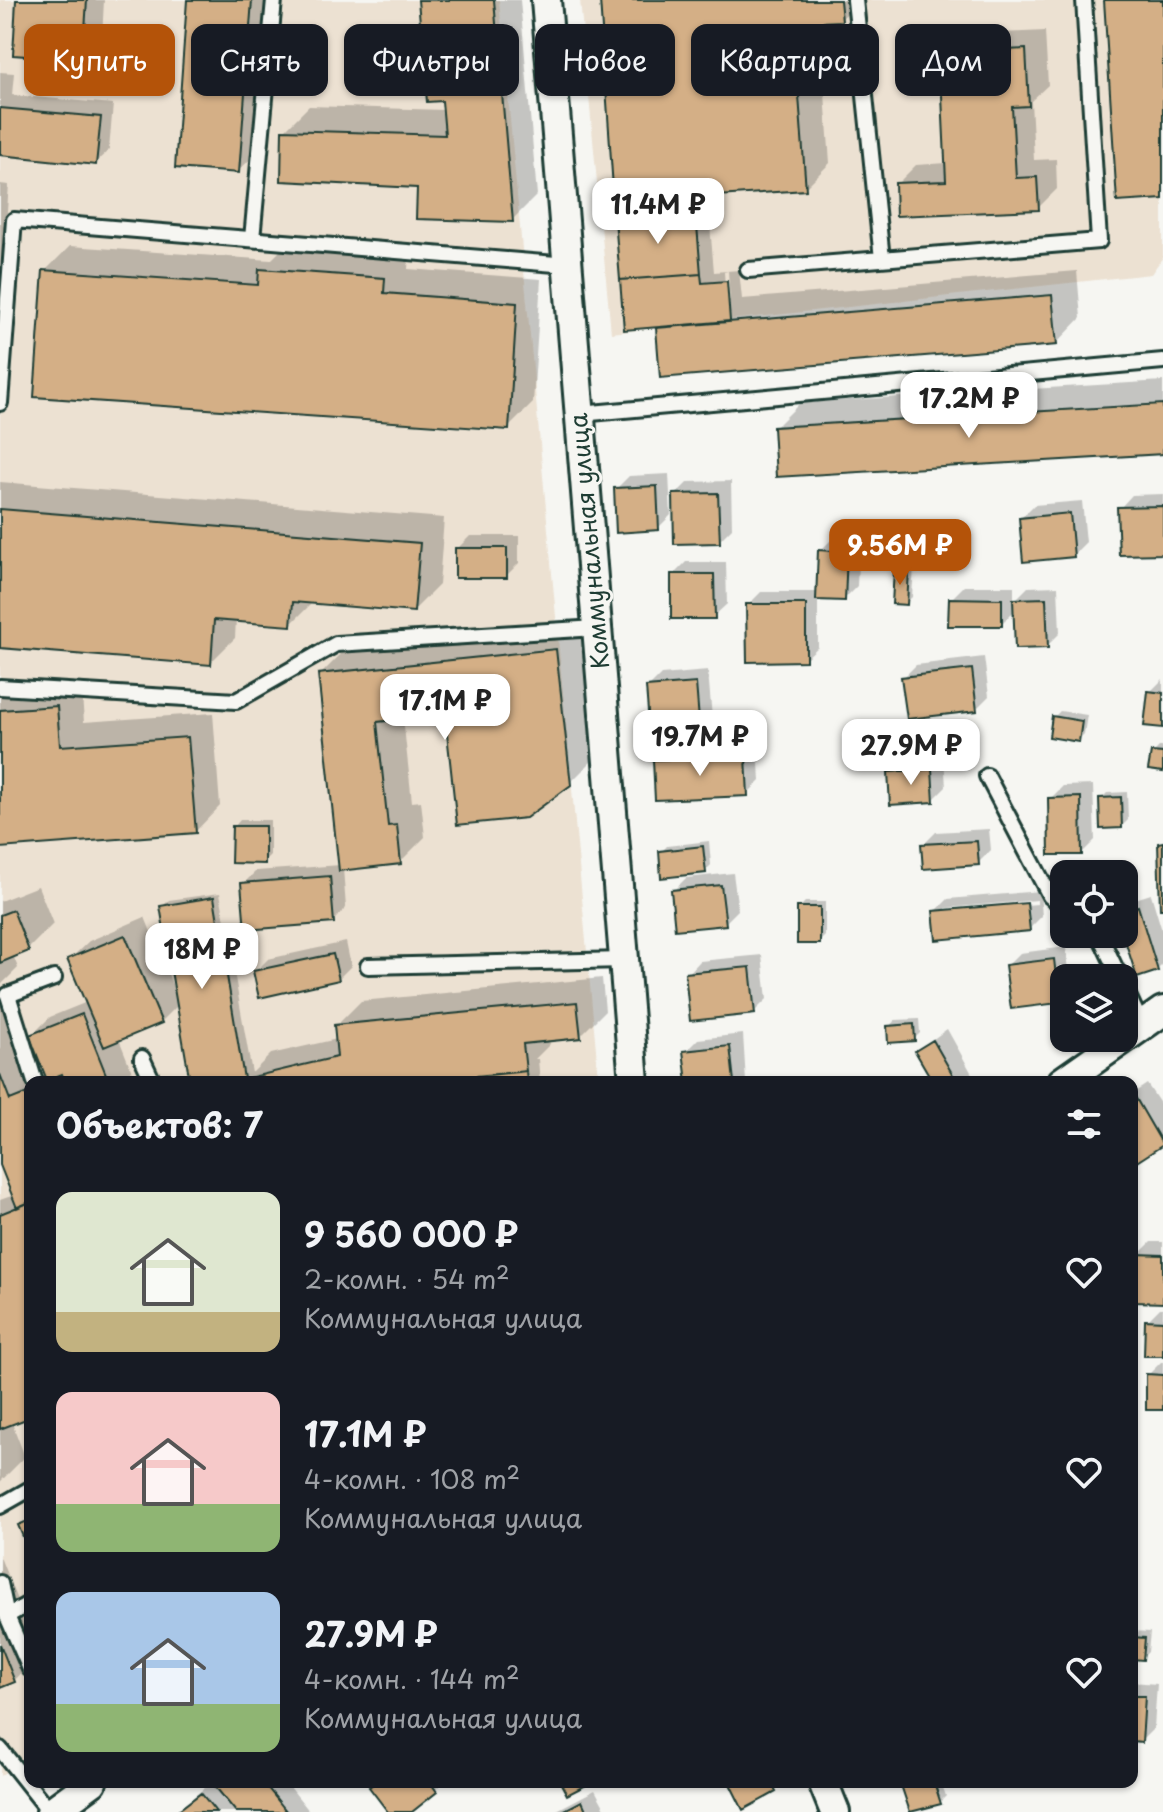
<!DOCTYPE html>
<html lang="ru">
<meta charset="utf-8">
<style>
body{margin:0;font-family:"Playpen Sans",sans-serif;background:#242831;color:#f1f3f6;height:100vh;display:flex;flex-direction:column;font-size:30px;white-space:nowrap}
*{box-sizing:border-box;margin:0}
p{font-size:26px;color:#9ea1a6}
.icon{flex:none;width:44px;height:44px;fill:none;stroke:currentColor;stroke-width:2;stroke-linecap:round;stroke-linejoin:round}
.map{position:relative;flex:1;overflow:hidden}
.drawer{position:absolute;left:24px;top:1076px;width:1114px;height:712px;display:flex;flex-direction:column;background:#171b24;border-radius:16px;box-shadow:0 2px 6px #0004}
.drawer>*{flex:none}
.guide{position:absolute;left:24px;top:24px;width:1116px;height:72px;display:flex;gap:16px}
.buttons{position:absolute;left:1050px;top:860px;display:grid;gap:16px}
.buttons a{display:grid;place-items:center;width:88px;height:88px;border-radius:16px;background:#171b24;box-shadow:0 2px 6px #0004;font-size:40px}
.price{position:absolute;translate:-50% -68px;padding:0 18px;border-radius:16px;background:#fff;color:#222;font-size:26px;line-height:52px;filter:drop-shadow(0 2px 4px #0008)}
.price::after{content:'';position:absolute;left:50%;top:48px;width:24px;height:18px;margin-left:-12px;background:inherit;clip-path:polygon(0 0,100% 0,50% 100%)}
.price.active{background:#b45309;color:#fff}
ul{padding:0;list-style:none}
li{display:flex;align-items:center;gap:24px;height:200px;padding:0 32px}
li span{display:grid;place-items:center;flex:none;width:224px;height:160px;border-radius:16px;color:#555}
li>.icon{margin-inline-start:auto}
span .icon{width:96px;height:96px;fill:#fffc;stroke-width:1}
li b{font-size:34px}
h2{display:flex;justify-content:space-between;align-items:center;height:96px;padding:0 32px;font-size:34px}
.pill{padding:0 28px;border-radius:16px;background:#171b24;box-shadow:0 2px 6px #0004;font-size:28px;line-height:72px}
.pill.active{background:#b45309;color:#fff}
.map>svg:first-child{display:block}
.built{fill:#ece1d2}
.shadow{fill:#0003;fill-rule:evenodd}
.building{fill:#d4af86;stroke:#1f3d34;stroke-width:2}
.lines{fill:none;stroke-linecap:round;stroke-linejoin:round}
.lane-casing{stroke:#1f3d34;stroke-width:20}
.street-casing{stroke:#1f3d34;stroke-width:34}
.lane{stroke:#f6f6f2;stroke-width:14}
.street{stroke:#f6f6f2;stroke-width:28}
.labels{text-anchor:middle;stroke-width:6;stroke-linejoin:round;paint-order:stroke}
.street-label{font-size:24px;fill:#1f3d34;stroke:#f6f6f2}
</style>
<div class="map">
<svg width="1163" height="1812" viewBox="0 0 1163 1812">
<rect width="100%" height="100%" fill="#f6f6f2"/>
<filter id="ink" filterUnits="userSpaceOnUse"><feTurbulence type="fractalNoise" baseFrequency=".0125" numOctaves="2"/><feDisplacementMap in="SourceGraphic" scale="16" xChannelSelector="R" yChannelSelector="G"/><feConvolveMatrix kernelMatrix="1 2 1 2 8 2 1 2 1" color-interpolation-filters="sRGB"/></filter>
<g filter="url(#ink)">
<path class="built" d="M0 0H499L599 1082H30V1755L0 1776Z
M580 0H1163V257L1151 274 611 333Z"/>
<path class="shadow" d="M18 0H104L102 39 82 58Z
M189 0H269L258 152 238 171Z
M420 0H520L537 195 512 220 284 131 309 106 445 110Z
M602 0H861L821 38 830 163 805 188Z
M1045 31 1048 85 1031 101 1034 160 1056 159 1057 189 1038 208 897 184 916 165 947 163 942 54 961 35Z
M0 72 14 73 12 95 113 104 109 150 96 162 0 153Z
M0 184 9 185 0 300Z
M708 201 714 272 739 270 742 299 1077 271 1081 318 1056 344 658 328 661 325 617 220 630 207ZM728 271 730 300H726L724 272Z
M286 245 409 254 408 269 541 279 533 403 508 428 45 271 70 246 271 260Z
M1163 381V452L775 428 800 403Z
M669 474 671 515 658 528 616 489 629 476Z
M731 481 732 528 719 541 675 495 688 482Z
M0 482 444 518 439 585 414 610 313 602 291 624 236 619 235 638 210 663 0 646Z
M1163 494V552L1120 508 1132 495Z
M1082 501 1086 542 1073 555 1021 518 1034 505Z
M470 536H519V563L506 576 457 549Z
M833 538 859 540 857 586 844 599 818 598V647L805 659 748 605 761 592H819L820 551Z
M686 562H726L727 604 714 616 673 575Z
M902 564 914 565 912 597 906 603 896 570Z
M964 586H1014V601L1028 587 1058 586 1060 633 1047 646 1016 609 1001 624 951 599Z
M580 625 595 758 569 784 446 713 403 717 412 802 421 801 425 837 400 862 343 868 346 908 333 921 243 884 256 871 341 865 320 675 345 650Z
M984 657 989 696 976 709 903 678 916 665Z
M708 671 712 718 699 731 648 688 661 675Z
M1163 679V726L1150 692Z
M81 682 84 722 213 713 220 806 195 832 0 846V688Z
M1060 711 1087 715 1084 734 1078 740 1054 717Z
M758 744 760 781 747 794 655 761 668 748Z
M1159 747H1163V770L1153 753Z
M944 757 946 787 933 800 890 772 903 759Z
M1093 785 1095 840 1082 853 1050 799 1063 786Z
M1127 792 1128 820 1122 826 1101 799 1107 793Z
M240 820H270V855L264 861 234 827Z
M989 829 991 850 978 863 923 845 936 832Z
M709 841 711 865 705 871 661 852 667 846Z
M733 873 738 910 725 923 673 891 686 878Z
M38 886 53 924 28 949 13 955 18 968 0 986V901Z
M1040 891 1042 916 1029 929 935 912 948 899ZM1037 900V904L946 912V908Z
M220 893 252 1073 271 1054 337 1039 336 1026 361 1001 602 978 605 1011 580 1036 549 1039 550 1044 535 1059H538L540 1082H470L473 1074 438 1077 434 1082H192L179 1004 161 1022 119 1039 136 1082H30V1423L28 1417 12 1423 25 1457 0 1482V1200L14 1195 0 1159V987L35 1076 45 1072 31 1036 50 1017 87 1002 69 960 89 941 145 917 174 989 163 906 169 900Z
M1151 894 1163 934V964L1157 970 1124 929V908L1132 900Z
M805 902H825V936L819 942 799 908Z
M346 942 351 966 338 979 255 972 268 959Z
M1066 947 1070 978H1064V996L1058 1002 1007 966 1020 953Z
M762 955 767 999 754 1012 688 974 700 961Z
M919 1019 920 1033 914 1039 889 1027 895 1020Z
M947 1029 976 1081 975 1082H935L917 1051Z
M743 1034 746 1082H689L685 1052 698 1039Z
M1147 1084 1163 1108V1142L1132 1162V1094Z
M1151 1242H1163V1301L1138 1255Z
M1160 1308H1163V1354L1147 1321Z
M1161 1362H1163V1408L1148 1375Z
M0 1557 30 1633V1664L14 1681 0 1686Z
M1132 1631 1150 1632 1148 1652 1142 1658 1132 1657Z
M1132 1682 1157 1684 1154 1728 1141 1741 1132 1740Z
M212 1782H286L310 1812H175Z
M377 1782H444L409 1812H391Z
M731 1782H784L775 1791Z
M902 1782H941L946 1796 940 1802Z
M595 1790 607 1812H554L555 1811Z"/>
<path class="building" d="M16 0H87L83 60 13 55Z
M187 0H252L239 173 175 168Z
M418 0H494L513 222 416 219 417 188 281 181 282 130 445 135 442 101 427 102Z
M600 0H840L842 21 821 22 822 40 795 42 806 190 614 203Z
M1104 0H1163V199L1117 202Z
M1026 49 1029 106 1012 107 1016 178 1037 177 1039 210 896 216 895 183 946 181 940 53Z
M0 108 101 117 96 165 0 155Z
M696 213 701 274 620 280 615 219Z
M259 269 385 278 384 293 517 303 509 430 34 397 43 270 258 285Z
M701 274 702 283 727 281 730 321 624 330 620 280Z
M1052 295 1057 345 660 378 656 328Z
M1163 404V454L776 477 773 427Z
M657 486 659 530 616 533 614 488Z
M718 493 720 543 674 544 673 494Z
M1163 506V554L1119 555 1117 507Z
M0 509 420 543 414 612 293 602 291 626 214 620 211 665 0 648Z
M1070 513 1074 557 1023 562 1019 518Z
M455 548H507V578H455Z
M818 550 847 552 845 601 816 600Z
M894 569 909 570 907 605 892 604Z
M671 574H714L715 619H671Z
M949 598 1002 599V626H948Z
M1046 598 1048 648 1015 649 1013 599Z
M746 604H806V661L747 662Z
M556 649 571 785 526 818 457 825 445 715 377 722 388 826 397 825 401 864 339 871 318 674Z
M972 669 977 711 907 719 901 677Z
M696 683 700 733 650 737 646 687Z
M1148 691 1163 693V728L1144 726Z
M57 706 60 746 188 737 196 833 0 848V710Z
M1052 716 1082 721 1079 742 1049 737Z
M1151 752 1163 753V772L1148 770Z
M746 756 748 796 655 800 653 760Z
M932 769 934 802 890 805 888 772Z
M1081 797 1082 855H1049L1048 798Z
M1121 797 1122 828 1100 829 1099 798Z
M232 826H265V864L231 863Z
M977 841 979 865 923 869 921 844Z
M1163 842V909H1160L1158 843Z
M703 846 706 873 661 878 659 851Z
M330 876 334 923 245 930 241 883Z
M721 885 726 925 675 930 671 890Z
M214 897 244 1079 245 1082H190L160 906Z
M1027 903 1030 931 936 940 933 911Z
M1138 906 1158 971 1137 978 1123 934 1124 910Z
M797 907H820V944H797Z
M13 910 29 951 0 963V915Z
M125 935 162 1023 104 1047 67 959Z
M333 954 339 980 259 998 253 971Z
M1054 959 1059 1003 1011 1009 1005 965Z
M750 967 755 1014 690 1021 685 973Z
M577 1002 581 1038 523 1044 526 1071 426 1082H245L244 1079 337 1057 334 1025Z
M82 1014 109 1082H65L62 1074 47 1080 29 1035Z
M914 1024 915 1041 888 1043 887 1026Z
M933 1040 957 1082H933L915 1051Z
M730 1046 734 1082H687L683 1051Z
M526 1071 527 1082H468L467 1077Z
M0 1074 10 1100 30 1092V1202L17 1208 0 1165Z
M1134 1095 1163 1145 1132 1165V1097Z
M30 1202V1428L26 1419 0 1429V1214Z
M1136 1254 1163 1255V1303L1135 1302Z
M1145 1320 1163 1321V1356H1144Z
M1146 1374 1163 1375V1410H1146Z
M30 1520V1553L18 1525Z
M1132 1637 1145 1638 1143 1660 1132 1659Z
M0 1644 15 1682 0 1688Z
M1132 1696H1145L1142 1743 1132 1742Z
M216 1782H263L287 1812H236L213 1784Z
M376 1782H430L437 1792 412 1812H388L369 1787Z
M560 1782H592L567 1795Z
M729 1782H771L776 1792 743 1810Z
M900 1782H934L941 1804 910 1812Z
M201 1793 216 1812H176Z
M582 1801 587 1812H561Z"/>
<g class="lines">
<defs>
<path id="lane" d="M855 0 882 259
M252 239 274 0
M748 270 1099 241 1084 0
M0 403 14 220 568 265
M580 414 1163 361
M0 687 236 701 336 644 597 628
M987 776 1050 896 1064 907
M1099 934 1120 978
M368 966 624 960
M1124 987 1142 1026
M142 1058 153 1082
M35 1082 8 995 54 978
M0 1506 30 1489
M0 1583 7 1616 30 1669
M7 1616 30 1603
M0 1749 50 1812"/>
<path id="street" d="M546 0 634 1082
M1062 1082 1163 1011
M823 1782 835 1812
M51 1812 92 1782"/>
</defs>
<use href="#lane" class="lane-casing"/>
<use href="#street" class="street-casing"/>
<use href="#lane" class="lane"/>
<use href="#street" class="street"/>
</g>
</g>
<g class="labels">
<g class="street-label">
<text transform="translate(590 541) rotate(-95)" y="8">Коммунальная улица</text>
</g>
</g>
</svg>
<div class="buttons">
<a><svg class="icon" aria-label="locate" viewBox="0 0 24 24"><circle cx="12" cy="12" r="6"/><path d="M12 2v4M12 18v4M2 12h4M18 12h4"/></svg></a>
<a><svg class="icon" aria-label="layers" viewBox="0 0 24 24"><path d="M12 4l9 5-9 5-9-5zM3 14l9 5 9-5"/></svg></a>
</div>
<b class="price" style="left:658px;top:246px">11.4M ₽</b>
<b class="price" style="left:969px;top:440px">17.2M ₽</b>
<b class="price active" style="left:900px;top:587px">9.56M ₽</b>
<b class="price" style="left:445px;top:742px">17.1M ₽</b>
<b class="price" style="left:700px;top:778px">19.7M ₽</b>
<b class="price" style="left:911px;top:787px">27.9M ₽</b>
<b class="price" style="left:202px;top:991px">18M ₽</b>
<div class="guide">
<a class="pill active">Купить</a>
<a class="pill">Снять</a>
<a class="pill">Фильтры</a>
<a class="pill">Новое</a>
<a class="pill">Квартира</a>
<a class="pill">Дом</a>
</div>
<section class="drawer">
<h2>Объектов: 7<svg class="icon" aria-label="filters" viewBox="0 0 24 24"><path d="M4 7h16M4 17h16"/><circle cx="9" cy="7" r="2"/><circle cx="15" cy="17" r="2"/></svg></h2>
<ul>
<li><span style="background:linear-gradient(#dfe7d0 75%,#c2b280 0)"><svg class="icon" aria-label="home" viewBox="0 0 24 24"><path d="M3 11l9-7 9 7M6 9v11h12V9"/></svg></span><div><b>9 560 000 ₽</b><p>2-комн. · 54 m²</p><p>Коммунальная улица</p></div><svg class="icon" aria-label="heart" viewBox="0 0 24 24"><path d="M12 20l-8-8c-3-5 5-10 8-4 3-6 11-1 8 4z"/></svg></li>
<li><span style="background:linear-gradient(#f6c9c9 70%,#8fb573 0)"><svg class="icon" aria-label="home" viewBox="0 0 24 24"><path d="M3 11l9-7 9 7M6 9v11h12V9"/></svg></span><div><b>17.1M ₽</b><p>4-комн. · 108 m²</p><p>Коммунальная улица</p></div><svg class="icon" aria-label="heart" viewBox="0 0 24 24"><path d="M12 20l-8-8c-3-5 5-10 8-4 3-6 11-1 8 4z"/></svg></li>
<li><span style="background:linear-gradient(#a9c7e8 70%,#8fb573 0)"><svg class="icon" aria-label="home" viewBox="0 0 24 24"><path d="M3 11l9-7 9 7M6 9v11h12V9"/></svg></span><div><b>27.9M ₽</b><p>4-комн. · 144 m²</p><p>Коммунальная улица</p></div><svg class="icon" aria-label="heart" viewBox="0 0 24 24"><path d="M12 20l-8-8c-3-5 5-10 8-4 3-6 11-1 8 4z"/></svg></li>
</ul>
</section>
</div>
